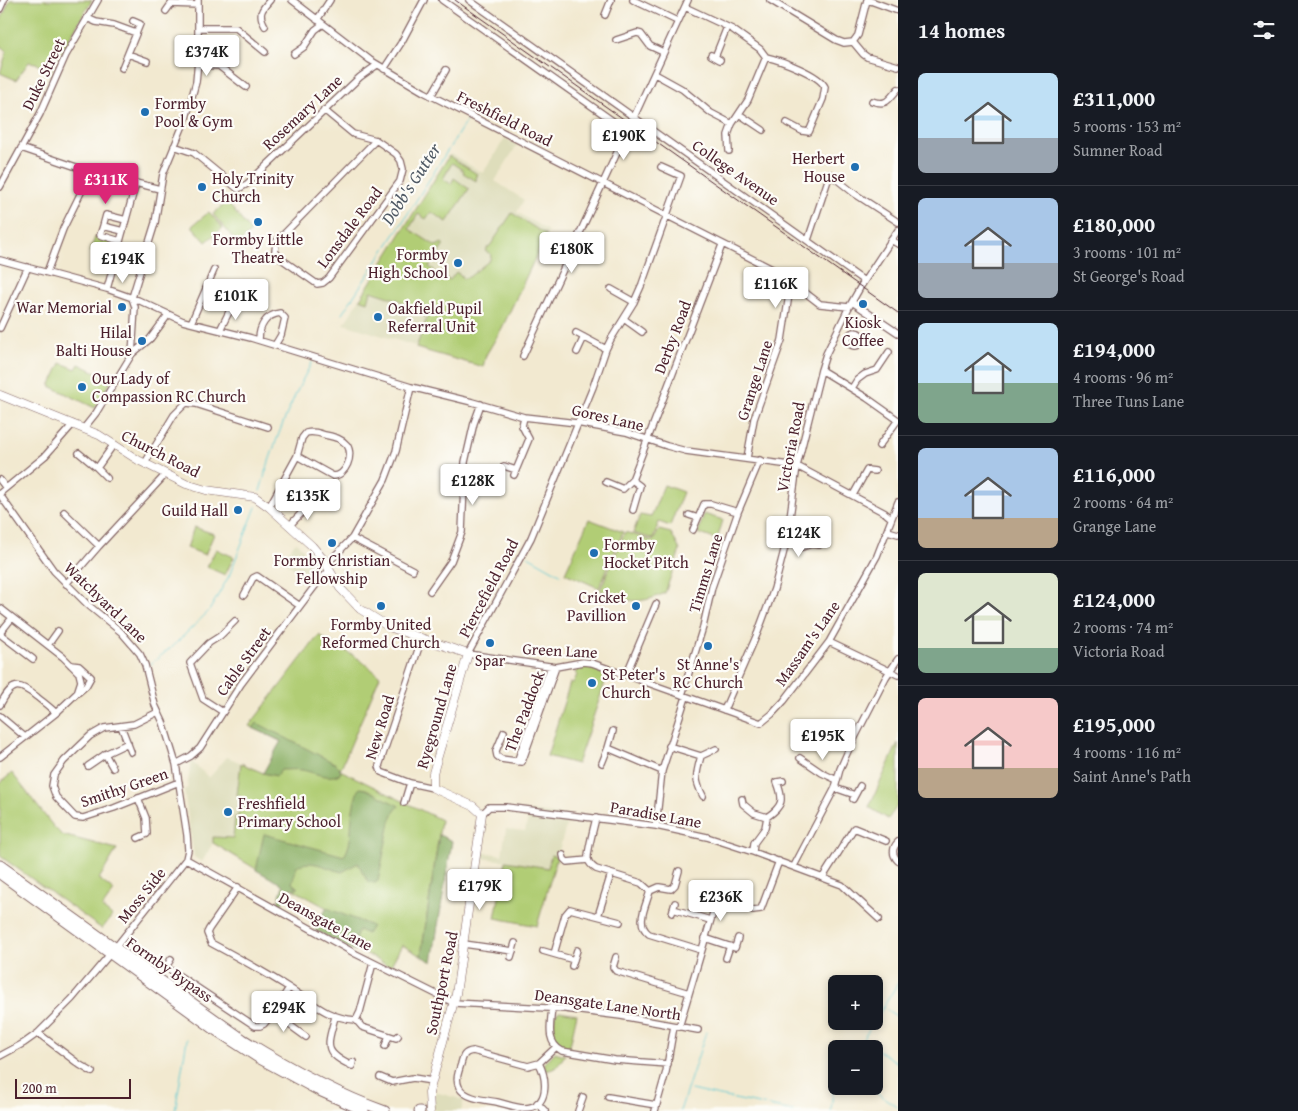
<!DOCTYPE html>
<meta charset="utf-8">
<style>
body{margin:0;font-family:"Gentium Book Plus",serif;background:#242831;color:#f1f3f6;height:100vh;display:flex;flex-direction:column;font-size:19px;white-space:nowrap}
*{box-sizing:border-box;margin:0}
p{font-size:16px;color:#9ea1a6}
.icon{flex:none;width:28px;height:28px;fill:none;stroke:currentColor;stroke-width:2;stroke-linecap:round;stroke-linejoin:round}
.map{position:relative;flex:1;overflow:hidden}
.panel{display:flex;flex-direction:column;background:#171b24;width:400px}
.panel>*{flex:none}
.tools{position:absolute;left:828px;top:975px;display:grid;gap:10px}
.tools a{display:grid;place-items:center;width:55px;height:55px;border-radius:8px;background:#171b24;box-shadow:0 2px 8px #0003;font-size:25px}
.scale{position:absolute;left:15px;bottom:12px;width:116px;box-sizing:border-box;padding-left:5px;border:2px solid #4a1f2b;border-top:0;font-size:14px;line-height:18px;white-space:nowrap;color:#4a1f2b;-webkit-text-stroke:4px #fdfcf7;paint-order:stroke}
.price{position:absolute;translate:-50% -42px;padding:0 11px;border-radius:5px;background:#fff;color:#222;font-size:16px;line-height:32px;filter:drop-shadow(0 1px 2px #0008)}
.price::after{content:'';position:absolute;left:50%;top:30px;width:15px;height:11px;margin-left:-8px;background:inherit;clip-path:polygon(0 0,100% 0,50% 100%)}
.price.active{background:#db2777;color:#fff}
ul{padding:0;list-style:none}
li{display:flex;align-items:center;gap:15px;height:125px;padding:0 20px}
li+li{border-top:1px solid #363941}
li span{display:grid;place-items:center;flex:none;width:140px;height:100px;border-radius:8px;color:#555}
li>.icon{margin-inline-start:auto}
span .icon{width:60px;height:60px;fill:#fffc;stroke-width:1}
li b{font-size:21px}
h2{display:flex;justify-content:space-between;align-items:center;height:60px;padding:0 20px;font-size:21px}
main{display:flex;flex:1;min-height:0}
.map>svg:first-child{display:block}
.built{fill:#deddbb}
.green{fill:#b1cd74;stroke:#7e7650}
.forest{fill:#8cb066;stroke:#6b6848}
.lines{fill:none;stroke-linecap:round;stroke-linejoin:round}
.stream{stroke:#5cc9d2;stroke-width:1}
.minor-casing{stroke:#856665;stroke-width:8}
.major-casing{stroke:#856665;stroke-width:9}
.highway-casing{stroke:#856665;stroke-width:11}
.minor{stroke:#fff;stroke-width:5.5}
.major{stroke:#fff;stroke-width:8}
.highway{stroke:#fff;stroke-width:9}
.rail{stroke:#4a1f2b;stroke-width:1}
.poi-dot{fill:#1f6fb2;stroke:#fdfcf7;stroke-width:2}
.labels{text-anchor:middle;stroke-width:4.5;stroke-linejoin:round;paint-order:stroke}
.street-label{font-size:16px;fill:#4a1f2b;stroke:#fdfcf7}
.poi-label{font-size:16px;fill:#4a1f2b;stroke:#fdfcf7;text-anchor:start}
.water-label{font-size:18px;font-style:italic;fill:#505a65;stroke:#fdfcf7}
</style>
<main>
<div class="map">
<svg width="898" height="1111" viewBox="0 0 898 1111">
<rect width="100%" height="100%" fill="#fdfcf7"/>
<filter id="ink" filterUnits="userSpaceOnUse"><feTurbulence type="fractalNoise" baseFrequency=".02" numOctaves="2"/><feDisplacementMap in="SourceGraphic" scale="10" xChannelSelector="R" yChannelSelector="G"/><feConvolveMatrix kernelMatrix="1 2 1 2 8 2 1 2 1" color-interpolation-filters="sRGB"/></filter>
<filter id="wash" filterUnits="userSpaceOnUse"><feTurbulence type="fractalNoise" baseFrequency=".0096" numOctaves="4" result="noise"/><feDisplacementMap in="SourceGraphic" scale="20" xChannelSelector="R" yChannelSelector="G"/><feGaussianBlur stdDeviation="1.12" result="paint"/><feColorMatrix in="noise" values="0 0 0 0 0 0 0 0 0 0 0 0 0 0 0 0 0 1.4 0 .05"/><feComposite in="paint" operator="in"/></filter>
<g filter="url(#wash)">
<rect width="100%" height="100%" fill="#f2e9d0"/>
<path class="built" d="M505 138 517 145 495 181 524 200 517 212 548 231 502 328 486 355 483 367 344 324 451 154 483 173Z
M296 542 318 564 320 574 313 583 281 559Z
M281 741 284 743 256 869 213 843 202 862 194 857 184 789H187L191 761 209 778 227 757 263 772Z
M530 811 569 816 537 926 495 918 506 861 481 858V852L502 855 506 829 525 831Z
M435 1092 464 1100 461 1111H436L433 1107V1100Z"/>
<path class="green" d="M10 0H92L55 63 50 75 36 63 29 62 16 80 0 73 7 51 0 46V22Z
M449 156 477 174 476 181 463 173 464 171 452 163 443 179 451 184 454 178 469 189 447 222 431 212 426 219 418 214 409 229 436 246 442 243 444 245 429 267 434 270 433 272 450 280 456 272 462 276V279L469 277 490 260 491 254 485 251 489 246H490L512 213 546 235 502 328 486 355 483 367 416 348 427 318 399 300 371 291 368 302 360 299Z
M227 202 251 232 238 244 213 214Z
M209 212 223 228 206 242 192 226Z
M95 237 114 243 109 257 90 251Z
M61 363 76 369 79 364 112 380 95 408 50 386Z
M664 485 683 492 670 526 659 522 653 539 633 533 640 515 651 517Z
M704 514 723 520 717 540 698 533Z
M589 519 623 532 599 588 565 573Z
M194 527 214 534 205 555 187 548Z
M659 530 671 533 680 550 665 593C640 605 624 602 600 590L625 532 653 541Z
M216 549 234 557 225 575 207 567Z
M319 635 359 659 380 676 340 770 441 820 421 956 402 945 390 967 317 926 327 908 256 869 213 843V837L233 838 235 817H238L241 796 237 795 241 763 263 773 277 776 284 743 249 726Z
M583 665H590L609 671 577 764 547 756 570 683H573L577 675 575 673 579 666Z
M898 743V805L888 819 869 807Z
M12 773 53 826 62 835 117 849 99 879 114 891 102 908 112 916 102 929 0 856V783Z
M551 855 557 857 537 926 495 918 506 861 548 868Z
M559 1011 577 1014 569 1050C550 1046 553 1030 555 1015Z
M555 1052 565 1055 556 1068 546 1071 544 1064Z"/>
<path class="forest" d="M257 723 336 764 339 767 341 773C329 781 314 772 302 770 295 769 288 770 281 770L277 776 263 773 281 741 253 728Z
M360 788 366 789 399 806 394 812 390 822 378 881 375 883 368 882 358 863 342 872C328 869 312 858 297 866L292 883 298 888 297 889 290 888 285 894 281 908 277 907 283 885 256 870 264 834 344 856C353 844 350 824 353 810 354 803 356 797 358 790Z
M439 835 452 841 432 962 421 956Z
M327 908 372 926 367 934 359 930 355 939 360 942 355 952 313 929Z"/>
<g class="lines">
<path class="stream" d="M342 314 402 223 468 118
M260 491C273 445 289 404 312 362
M528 556 560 574
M150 665 175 644 209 611 229 576 256 507
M887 1010 898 1017
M871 1027 898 983
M867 1043 898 1063
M857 1049 870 1028
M866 1086 898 1107
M691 1090 793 1111
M175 1111 187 1039
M680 1111 706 1032
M831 1111 833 1091 836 1085"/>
</g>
</g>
<g filter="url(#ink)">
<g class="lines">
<defs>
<path id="minor" d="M292 0 370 60 424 92 780 273 820 304 849 307
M442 0 627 131 523 356
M469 0 864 281
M633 0 677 21
M770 0 836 40 844 43 853 42
M868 0 898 11
M0 9 4 0
M166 11 171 4 198 5
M605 15 611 0
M87 18 96 22 114 25 136 33
M317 20 330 0
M265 26C258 14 261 10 270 0
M198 28H236L265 52
M616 40 637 33 641 34 650 46 663 52
M853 42 863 54 867 57 898 66
M853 42 858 35 867 0
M128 54 147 61
M294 54 304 47 315 30 323 24
M711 55 720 60
M715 57 727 27
M766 57C780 60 819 74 825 87L823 99 809 132 802 131 787 123
M198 65 219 66 246 87
M122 68 140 24 133 21
M384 69 401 43 424 0
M655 74 682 89 711 113 732 124 748 100 766 57 760 49 732 29 685 7
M431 96 446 70
M872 101C887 106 888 100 898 89
M324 110 353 134 376 140 396 154 401 161 403 169 400 181 329 278 323 283 317 284 280 258 275 251 276 242 376 140
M739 114 763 130
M634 117 688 0
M174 146 194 153 238 189 247 184 360 77 377 65
M21 148 91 172 160 189
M729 151 728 135 732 124
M661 167 681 176 642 284 634 302 611 339 606 349 593 387 531 538 468 654 556 667 583 662 592 663 761 723 772 714 784 701 829 642 877 556 898 502
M0 187 40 114 66 55 98 0
M103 226 106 215 126 220
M808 240 830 174 855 194 898 222
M891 240 898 244
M120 241 100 235 103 226 123 231
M0 260 107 289 138 300 183 321 251 338 411 387 472 402 524 417 577 423 626 432 667 446 686 451 797 466 885 513 891 518
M47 272 63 229 91 172
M107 289 136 183
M611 289 634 302
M852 302 898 333
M624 319 642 332
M191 323 214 270
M0 328 28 267
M220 330 234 302
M848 339a7 7 0 1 1 14 0a7 7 0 1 1-14 0Z
M576 333 606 349
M259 340C259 326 266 315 280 313L285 318 281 335 275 345
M577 352 584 337
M132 354 150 339 168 315
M821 370 867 398 898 420
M852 388 857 380 865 374 877 370 889 352
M84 428 96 413 132 354 134 324 135 307 132 298 134 291 155 223 163 174 186 118 196 82 198 61V0
M879 446 898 420
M79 453 97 468
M747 458 754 419 782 340 791 282
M145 463 174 415 186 403 196 404 268 427
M504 466 516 470
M514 475 529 439 522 426 524 417
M107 478 97 468 114 444
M0 480 6 488
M632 480 640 486 633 510
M606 482 623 489 632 480 722 245
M0 493 45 456 73 424
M0 495 54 571 88 605 121 632 140 654 145 665 155 705 163 722 176 764 187 835 188 850 186 859 115 948
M853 495 867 470 875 471
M269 507 297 456 302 438 306 433C313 431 319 433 325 435 334 437 341 438 347 445 354 455 346 476 333 476L297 456
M64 512 99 546
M689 515 698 518
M290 525 311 503
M693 530 704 504H711L738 512
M888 531 898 534
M352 538 413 570
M787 540 799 548 812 544 819 545
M326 565 352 538 385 480 396 451 411 387
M66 584 99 546 166 474
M430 591 451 561 462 532 465 462 474 423 481 404
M244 595 253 578 257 576 300 606
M0 608 63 657 79 673 81 681 77 693 56 713 0 757
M0 633 12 618
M0 634 33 659
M422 638 379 766 381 772 410 783 433 788
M829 642 898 675
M48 645 58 631
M71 665 79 666 91 677 86 686 79 692
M626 675 656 604
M682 695 703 627 712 587 738 512 760 460
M0 705C12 682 18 682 37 697 43 702 50 707 56 713
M724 710 758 632 774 589 787 539 797 466 821 370 826 354 849 307 861 286 898 230
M158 712 134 724 104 728 90 736 64 761 54 775 52 786 56 797 75 817 83 818 114 808 179 782
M223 712 203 699 190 663 209 643 220 636 235 621
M0 716 25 737
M121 726 131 752
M504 732 496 751 497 756 501 759 522 762 556 667
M669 746 701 756 716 749
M608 748 613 731
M105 754 113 768
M701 756C696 774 694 779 703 796
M800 758 822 773 837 780
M517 762 551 666
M602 763 608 748 662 771
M176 764 191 756 200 748 241 684 318 582 329 571
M88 766 107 753 128 743
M835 788 855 795
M742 799 743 804 754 813 767 817C783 806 784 800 777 782L783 781
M853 799 860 786
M404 803 410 783
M482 814 489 807H506L656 826 707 837 753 852 842 885 879 919
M596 818C594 827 587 852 588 859 589 864 593 867 596 869L641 883 650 891C646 906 635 924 649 934L701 950
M656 826 662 771 686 697
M138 838 147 834 146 818 138 798
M898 842C892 848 892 855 898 861
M753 852 754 843 765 828 767 817
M563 855 564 859 567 862 588 860
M186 859 356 954 454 1003 565 1009 621 1016 698 1030
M794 866 835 788 840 769 848 751 886 677 898 659
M823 877 854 828 886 841
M238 887 209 929 207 933 211 943C237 957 263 971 288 987 312 1002 326 1018 356 1020L360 1012 373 963
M650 891 659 887 671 889 675 885 679 871
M673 909 710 920
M672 913 675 903
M598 916 611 874
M705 938 735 948 738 938
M464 944 513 951
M543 951 574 960
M554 954 565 915 570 909 620 922
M511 957 515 943
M616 957 613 967 616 971 689 993
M726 958 730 946
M171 959 166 967 255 1026H260L264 1024 273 1013 289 988
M572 966 577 950
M552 1007C551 1023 545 1042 562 1051L615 1060 668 1064
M273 1013 306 1037
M335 1017C327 1047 323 1052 352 1066L353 1062
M356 1020 362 1027 396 1038 398 1036
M679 1027 715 906 718 902 723 901 753 910 761 909 779 861
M38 1033 80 1065 92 1072
M385 1046 389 1036
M0 1056 24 1043 38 1033 72 999 110 954
M539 1063C547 1079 550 1108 524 1108 515 1108 506 1104 497 1102 486 1100 465 1099 459 1087 455 1079 459 1071 461 1064 463 1056 464 1052 473 1051L528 1066 539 1063 555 1048
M380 1077 392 1082 413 1078 432 1081
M608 1097 656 1105
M537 1103 545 1111
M578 1111 583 1097
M655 1111 666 1072 674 1026"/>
<path id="major" d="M0 395 99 435 138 460 186 484 206 490 255 497 269 507 312 546 323 559 340 588 360 609 389 627 468 654 433 773V788L473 806 482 814 456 994 429 1093 430 1111"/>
<path id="highway" d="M0 865 243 1039C288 1067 335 1093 385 1111
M0 874 218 1032 258 1058 317 1090 364 1111
M419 1111H420"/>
</defs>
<use href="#minor" class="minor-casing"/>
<use href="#major" class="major-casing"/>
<use href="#highway" class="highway-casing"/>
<use href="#minor" class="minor"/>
<use href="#major" class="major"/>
<use href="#highway" class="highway"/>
<path class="rail" d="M455 0 898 313"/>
</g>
</g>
<g class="poi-dot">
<circle cx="145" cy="112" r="5"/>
<circle cx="855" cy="167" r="5"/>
<circle cx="202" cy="187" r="5"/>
<circle cx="258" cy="222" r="5"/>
<circle cx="458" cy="263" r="5"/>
<circle cx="863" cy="304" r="5"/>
<circle cx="122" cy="307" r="5"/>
<circle cx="378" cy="317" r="5"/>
<circle cx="142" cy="341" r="5"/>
<circle cx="82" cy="387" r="5"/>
<circle cx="238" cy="510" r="5"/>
<circle cx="332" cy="543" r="5"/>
<circle cx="594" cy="553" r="5"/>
<circle cx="381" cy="606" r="5"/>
<circle cx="636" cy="606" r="5"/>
<circle cx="490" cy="643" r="5"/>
<circle cx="708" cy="646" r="5"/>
<circle cx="592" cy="683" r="5"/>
<circle cx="228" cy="812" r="5"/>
</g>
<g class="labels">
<g class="street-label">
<text transform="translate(43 74) rotate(-64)" y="6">Duke Street</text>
<text transform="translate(302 112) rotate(-43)" y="6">Rosemary Lane</text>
<text transform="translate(505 118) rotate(27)" y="6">Freshfield Road</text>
<text transform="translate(736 172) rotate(35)" y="6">College Avenue</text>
<text transform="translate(349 227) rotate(-53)" y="6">Lonsdale Road</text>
<text transform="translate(672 337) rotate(-69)" y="6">Derby Road</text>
<text transform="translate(754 380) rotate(-72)" y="6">Grange Lane</text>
<text transform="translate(608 417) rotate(13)" y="6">Gores Lane</text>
<text transform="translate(790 447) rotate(-79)" y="6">Victoria Road</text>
<text transform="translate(161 453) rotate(27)" y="6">Church Road</text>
<text transform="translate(705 573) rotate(-73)" y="6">Timms Lane</text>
<text transform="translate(488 588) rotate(-62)" y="6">Piercefield Road</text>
<text transform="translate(106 602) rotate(44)" y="6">Watchyard Lane</text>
<text transform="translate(807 643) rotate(-55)" y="6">Massam's Lane</text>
<text transform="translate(560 650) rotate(3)" y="6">Green Lane</text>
<text transform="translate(243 661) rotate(-54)" y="6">Cable Street</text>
<text transform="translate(524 711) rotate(-69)" y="6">The Paddock</text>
<text transform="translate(436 716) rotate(-74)" y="6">Ryeground Lane</text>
<text transform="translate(379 727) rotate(-73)" y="6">New Road</text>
<text transform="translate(124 787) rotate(-19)" y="6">Smithy Green</text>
<text transform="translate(656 814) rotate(10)" y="6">Paradise Lane</text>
<text transform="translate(141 895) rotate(-51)" y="6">Moss Side</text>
<text transform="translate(326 921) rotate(29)" y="6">Deansgate Lane</text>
<text transform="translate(170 969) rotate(35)" y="6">Formby Bypass</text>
<text transform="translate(441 983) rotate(-78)" y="6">Southport Road</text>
<text transform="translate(608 1004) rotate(8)" y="6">Deansgate Lane North</text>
</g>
<g class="poi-label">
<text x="155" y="109">Formby<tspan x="155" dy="18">Pool &amp; Gym</tspan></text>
<text x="845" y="164" text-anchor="end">Herbert<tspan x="845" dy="18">House</tspan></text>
<text x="212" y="184">Holy Trinity<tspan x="212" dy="18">Church</tspan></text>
<text x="258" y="245" text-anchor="middle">Formby Little<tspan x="258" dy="18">Theatre</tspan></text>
<text x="448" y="260" text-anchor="end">Formby<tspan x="448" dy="18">High School</tspan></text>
<text x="112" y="313" text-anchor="end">War Memorial</text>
<text x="388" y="314">Oakfield Pupil<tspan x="388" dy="18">Referral Unit</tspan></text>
<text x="863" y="328" text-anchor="middle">Kiosk<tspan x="863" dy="18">Coffee</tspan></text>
<text x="132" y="338" text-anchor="end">Hilal<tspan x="132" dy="18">Balti House</tspan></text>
<text x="92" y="384">Our Lady of<tspan x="92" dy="18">Compassion RC Church</tspan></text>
<text x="228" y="516" text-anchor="end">Guild Hall</text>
<text x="604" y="550">Formby<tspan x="604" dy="18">Hocket Pitch</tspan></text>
<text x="332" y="566" text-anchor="middle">Formby Christian<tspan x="332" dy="18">Fellowship</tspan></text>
<text x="626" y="603" text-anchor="end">Cricket<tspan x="626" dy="18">Pavillion</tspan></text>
<text x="381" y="630" text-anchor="middle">Formby United<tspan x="381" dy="18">Reformed Church</tspan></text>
<text x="490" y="666" text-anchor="middle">Spar</text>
<text x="708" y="670" text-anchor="middle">St Anne's<tspan x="708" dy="18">RC Church</tspan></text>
<text x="602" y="680">St Peter's<tspan x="602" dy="18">Church</tspan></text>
<text x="238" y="809">Freshfield<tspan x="238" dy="18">Primary School</tspan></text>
</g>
<g class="water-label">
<text transform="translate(411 184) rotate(-57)" y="6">Dobb's Gutter</text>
</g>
</g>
</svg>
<div class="tools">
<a>+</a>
<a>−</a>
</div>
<div class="scale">200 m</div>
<b class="price" style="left:207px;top:77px">£374K</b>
<b class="price" style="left:624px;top:161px">£190K</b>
<b class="price active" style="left:106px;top:205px">£311K</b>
<b class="price" style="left:572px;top:274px">£180K</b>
<b class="price" style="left:123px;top:284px">£194K</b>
<b class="price" style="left:776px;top:309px">£116K</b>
<b class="price" style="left:236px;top:321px">£101K</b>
<b class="price" style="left:473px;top:506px">£128K</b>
<b class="price" style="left:308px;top:521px">£135K</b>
<b class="price" style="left:799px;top:558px">£124K</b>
<b class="price" style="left:823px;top:761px">£195K</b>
<b class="price" style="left:480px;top:911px">£179K</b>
<b class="price" style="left:721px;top:922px">£236K</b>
<b class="price" style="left:284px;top:1033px">£294K</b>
</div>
<section class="panel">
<h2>14 homes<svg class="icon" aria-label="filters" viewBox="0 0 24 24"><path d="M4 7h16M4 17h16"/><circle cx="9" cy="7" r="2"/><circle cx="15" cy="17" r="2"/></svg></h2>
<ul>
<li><span style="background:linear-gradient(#bfe0f5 65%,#9aa5b1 0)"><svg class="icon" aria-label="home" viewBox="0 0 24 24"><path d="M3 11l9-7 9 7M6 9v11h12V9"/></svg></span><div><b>£311,000</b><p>5 rooms · 153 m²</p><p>Sumner Road</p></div></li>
<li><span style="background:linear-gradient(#a9c7e8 65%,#9aa5b1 0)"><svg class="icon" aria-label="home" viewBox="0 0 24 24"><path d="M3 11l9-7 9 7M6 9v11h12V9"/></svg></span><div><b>£180,000</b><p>3 rooms · 101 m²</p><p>St George's Road</p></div></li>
<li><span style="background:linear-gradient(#bfe0f5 60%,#7fa58c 0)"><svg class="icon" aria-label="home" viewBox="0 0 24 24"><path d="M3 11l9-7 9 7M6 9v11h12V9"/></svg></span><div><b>£194,000</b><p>4 rooms · 96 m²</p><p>Three Tuns Lane</p></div></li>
<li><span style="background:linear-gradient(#a9c7e8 70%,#b9a48a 0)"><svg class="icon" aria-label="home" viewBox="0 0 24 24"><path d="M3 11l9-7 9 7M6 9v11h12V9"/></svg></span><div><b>£116,000</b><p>2 rooms · 64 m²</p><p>Grange Lane</p></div></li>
<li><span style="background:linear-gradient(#dfe7d0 75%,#7fa58c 0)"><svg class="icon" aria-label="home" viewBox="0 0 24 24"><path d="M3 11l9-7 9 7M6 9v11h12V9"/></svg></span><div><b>£124,000</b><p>2 rooms · 74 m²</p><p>Victoria Road</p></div></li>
<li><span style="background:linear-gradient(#f6c9c9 70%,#b9a48a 0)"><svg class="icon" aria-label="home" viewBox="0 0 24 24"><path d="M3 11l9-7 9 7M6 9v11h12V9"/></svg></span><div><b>£195,000</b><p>4 rooms · 116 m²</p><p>Saint Anne's Path</p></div></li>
</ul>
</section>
</main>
